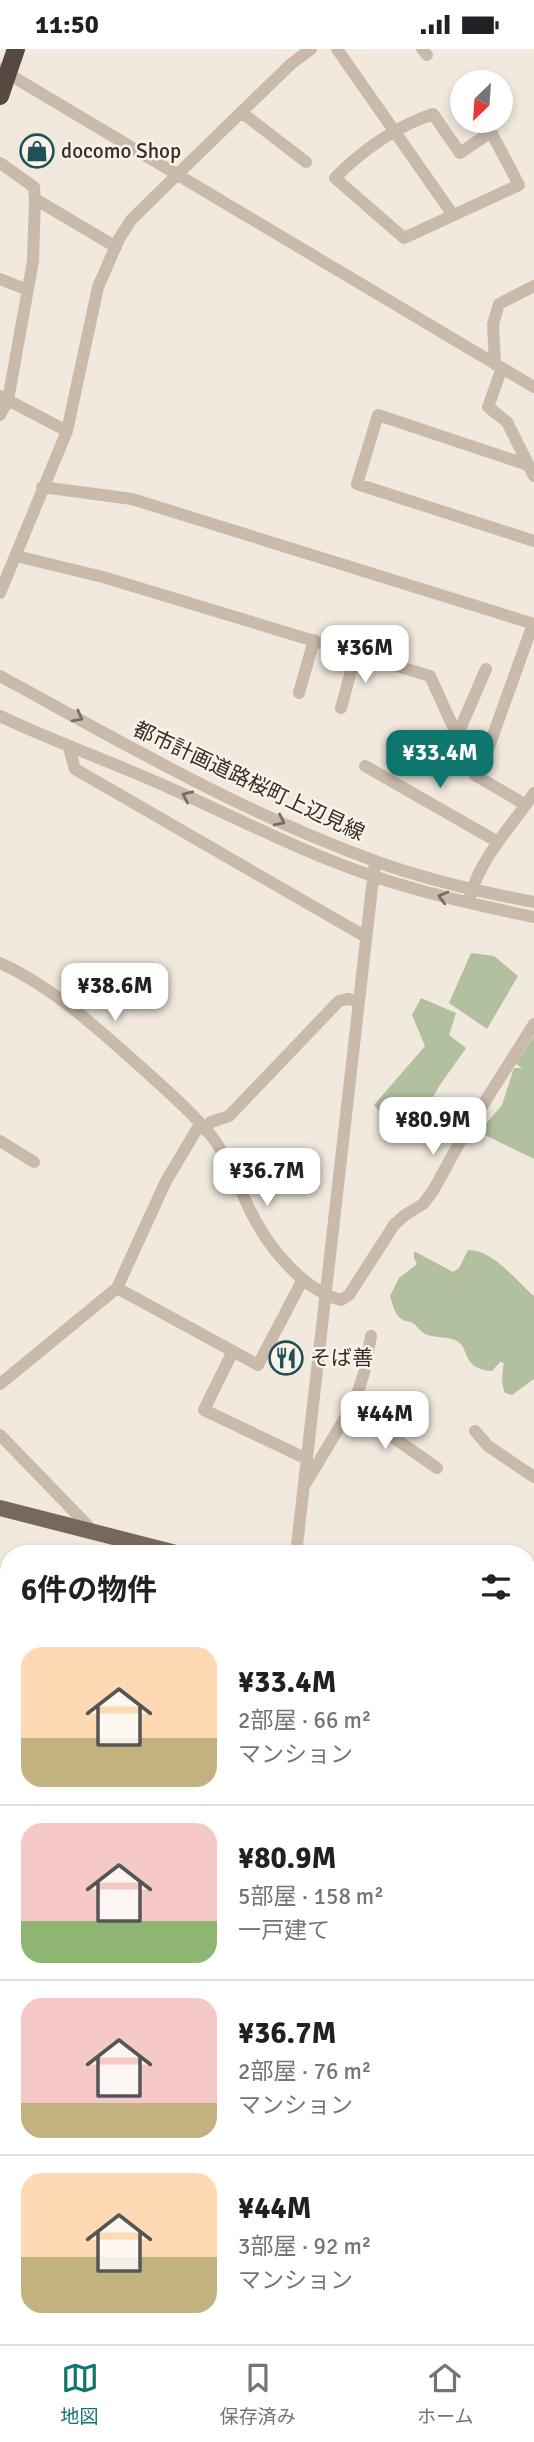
<!DOCTYPE html>
<html lang="ja">
<meta charset="utf-8">
<style>
body{margin:0;font-family:Signika,"Noto Sans JP",sans-serif;background:#f2f2f2;color:#202124;height:100vh;display:flex;flex-direction:column;font-size:26px;white-space:nowrap}
*{box-sizing:border-box;margin:0}
p{font-size:23px;color:#757577}
.icon{flex:none;width:38px;height:38px;fill:none;stroke:currentColor;stroke-width:2;stroke-linecap:round;stroke-linejoin:round}
.map{position:relative;flex:1;overflow:hidden}
.details{position:absolute;left:0px;top:1496px;width:536px;height:800px;display:flex;flex-direction:column;background:#fff;border-radius:28px 28px 0 0;box-shadow:0 4px 10px #0003}
.details>*{flex:none}
.needle{width:46px;rotate:205deg}
.tools{position:absolute;left:450px;top:21px;display:grid;gap:14px}
.tools a{display:grid;place-items:center;width:63px;height:63px;border-radius:50%;background:#fff;box-shadow:0 4px 10px #0003;font-size:35px}
.price{position:absolute;translate:-50% -60px;padding:0 16px;border-radius:14px;background:#fff;color:#222;font-size:23px;line-height:46px;filter:drop-shadow(0 2px 4px #0008)}
.price::after{content:'';position:absolute;left:50%;top:42px;width:21px;height:16px;margin-left:-10px;background:inherit;clip-path:polygon(0 0,100% 0,50% 100%)}
.price.active{background:#0f766e;color:#fff}
ul{padding:0;list-style:none}
li{display:flex;align-items:center;gap:21px;height:175px;padding:0 21px}
li+li{border-top:2px solid #e0e0e0}
li span{display:grid;place-items:center;flex:none;width:196px;height:140px;border-radius:21px;color:#555}
li>.icon{margin-inline-start:auto}
span .icon{width:84px;height:84px;fill:#fffc;stroke-width:1}
li b{font-size:30px}
h2{display:flex;justify-content:space-between;align-items:center;height:84px;padding:0 21px;font-size:30px}
.status{display:flex;justify-content:space-between;align-items:center;height:49px;padding:0 35px;background:#fff;direction:ltr}
.status svg{height:19px;fill:currentColor}
.menu{display:flex;justify-content:space-around;align-items:center;height:98px;border-top:2px solid #e0e0e0;background:#fff;font-size:19px;color:#757577}
.menu a{display:grid;justify-items:center;gap:4px}
.menu .active{color:#0f766e}
.map>svg:first-child{display:block}
.green{fill:#b3c09f}
.lines{fill:none;stroke-linecap:round;stroke-linejoin:round}
.minor{stroke:#c9baaa;stroke-width:12}
.major{stroke:#78675b;stroke-width:16}
.highway{stroke:#574941;stroke-width:18}
.rail{stroke:#372e29;stroke-width:3.5;stroke-dasharray:2 5;stroke-linecap:butt}
.oneway{stroke:#796d63}
.labels{text-anchor:middle;stroke-width:5;stroke-linejoin:round;paint-order:stroke}
.poi-label{font-size:21px;fill:#372e29;stroke:#f9f3ea;text-anchor:start}
.street-label{font-size:21px;fill:#372e29;stroke:#f9f3ea}
</style>
<div class="status"><b>11:50</b><svg viewBox="0 0 49 12"><path d="M0 12V9h3v3zM5 12V6h3v6zM10 12V3h3v9zM15 12V0h3v12zM26 1h20v11H26zM47 4h2v5h-2z"/></svg></div>
<div class="map">
<svg width="534" height="2295" viewBox="0 0 534 2295">
<rect width="100%" height="100%" fill="#f1e9de"/>
<path class="green" d="M471 904 494 907 518 927 487 980 449 954Z
M421 949 456 964 449 986 466 999 440 1036 418 1073 393 1082 374 1056 425 997 412 966Z
M534 987V1110L487 1087 480 1082 502 1056 514 1019H522L516 1015Z
M468 1201C493 1200 517 1233 534 1247V1330L512 1346 505 1344C501 1335 502 1323 504 1314L500 1313 492 1322C461 1320 470 1299 457 1292 448 1287 432 1289 425 1285 421 1283 417 1277 413 1274 410 1272 406 1273 403 1271 394 1266 393 1256 390 1247L399 1229 417 1215 414 1209V1202L453 1223 459 1219Z"/>
<g class="lines">
<path class="minor" d="M337 0 453 166
M422 0 427 6
M0 20 534 338
M241 63 306 113
M433 65 460 104 491 83 519 136 404 189 335 129C362 101 397 77 433 65Z
M0 114 34 138 35 150
M0 230 28 241
M495 315 493 275 499 255 534 237
M502 319 488 358 507 373 534 427
M0 347 67 382
M0 366 8 351 33 212 35 150 116 198
M528 416 378 366 357 435 534 492
M42 438 132 450 534 575
M16 507 103 528 430 627 475 726 526 756
M0 544 67 382 98 238 119 190 131 171 188 115 291 15 311 0
M0 627C121 693 245 765 375 812 427 831 480 843 534 853
M299 644 314 591
M341 659 356 604
M0 667C57 694 115 714 172 740 239 770 304 804 373 827 426 845 480 857 534 868
M457 687 486 620
M69 699 75 720 366 888
M365 717 498 793
M478 728 533 575
M470 848C480 809 512 777 534 744
M0 914C53 938 98 980 141 1018 166 1041 192 1063 213 1089 230 1112 239 1140 252 1165 269 1199 303 1241 341 1251L349 1246 394 1176 405 1166 423 1155 433 1142 462 1089 534 975
M205 1081 211 1073 229 1067 339 952 347 950 358 952
M0 1092 34 1113
M117 1239 258 1316 302 1232
M233 1302 204 1361 307 1410
M0 1335 117 1239 166 1132 200 1075
M351 1359 437 1419
M475 1382 488 1397 534 1428
M0 1386 93 1482
M306 1434 355 1352 364 1324 371 1287
M296 1505 375 812
M0 1545 9 1547
M0 1683 9 1688
M527 1756 534 1759
M0 1771 9 1777
M527 1855 534 1862
M0 1899 9 1904
M0 1931 9 1918
M527 1965 534 1958
M527 1993 534 1975
M0 2256 9 2235
M100 2287 117 2295
M443 2287 450 2295
M290 2295 294 2287"/>
<path class="major" d="M0 1459 180 1505
M527 1591 534 1593"/>
<path class="highway" d="M0 47 16 0"/>
<path class="rail" d="M527 2203 534 2164
M527 2259 534 2215
M520 2295 522 2287"/>
</g>
<defs><path id="oneway-chevron" d="M-2-3.5L2.5 0L-2 3.5" fill="none" stroke-width="1.6" stroke-linecap="round" stroke-linejoin="round" transform="scale(1.75)"/></defs>
<g class="oneway">
<use href="#oneway-chevron" transform="translate(78 668) rotate(28)"/>
<use href="#oneway-chevron" transform="translate(187 747) rotate(-155)"/>
<use href="#oneway-chevron" transform="translate(280 772) rotate(26)"/>
<use href="#oneway-chevron" transform="translate(443 848) rotate(-165)"/>
</g>
<defs>
<symbol id="shop-ring" viewBox="-11 -11 22 22"><circle r="9.5" fill="#f9f3ea" stroke="#215056" stroke-width="1.5"/><path d="M-5-2.5h2.3a2.7 3.5 0 0 1 5.4 0H5L5.5 6h-11ZM-1.5-2.5h3a1.5 2.3 0 0 0-3 0Z" fill="#215056"/></symbol>
<symbol id="restaurant-ring" viewBox="-11 -11 22 22"><circle r="9.5" fill="#f9f3ea" stroke="#215056" stroke-width="1.5"/><path d="M-5-6h1v4h1v-4h1v4h1v-4h1v5L-1.5 .5V6h-2V.5L-5-1ZM5-6V6H3V1.5H1.5Q1.5-4 5-6Z" fill="#215056"/></symbol>
</defs>
<g fill-rule="evenodd">
<use href="#shop-ring" x="18" y="83" width="38" height="38"/>
<use href="#restaurant-ring" x="267" y="1290" width="38" height="38"/>
</g>
<g class="labels">
<g class="poi-label">
<text x="61" y="109">docomo Shop</text>
<text x="310" y="1316">そば善</text>
</g>
<g class="street-label">
<text transform="translate(249 732) rotate(25)" y="7">都市計画道路桜町上辺見線</text>
</g>
</g>
</svg>
<div class="tools">
<a><svg class="needle" viewBox="-14 -14 28 28"><path d="M0-13l5 13h-10z" fill="#e53935"/><path d="M0 13l5-13h-10z" fill="#757577"/></svg></a>
</div>
<b class="price" style="left:365px;top:636px">¥36M</b>
<b class="price active" style="left:440px;top:741px">¥33.4M</b>
<b class="price" style="left:115px;top:974px">¥38.6M</b>
<b class="price" style="left:433px;top:1108px">¥80.9M</b>
<b class="price" style="left:267px;top:1159px">¥36.7M</b>
<b class="price" style="left:385px;top:1402px">¥44M</b>
<section class="details">
<h2>6件の物件<svg class="icon" aria-label="filters" viewBox="0 0 24 24"><path d="M4 7h16M4 17h16"/><circle cx="9" cy="7" r="2"/><circle cx="15" cy="17" r="2"/></svg></h2>
<ul>
<li><span style="background:linear-gradient(#ffd9b3 65%,#c2b280 0)"><svg class="icon" aria-label="home" viewBox="0 0 24 24"><path d="M3 11l9-7 9 7M6 9v11h12V9"/></svg></span><div><b>¥33.4M</b><p>2部屋 · 66 m²</p><p>マンション</p></div></li>
<li><span style="background:linear-gradient(#f6c9c9 70%,#8fb573 0)"><svg class="icon" aria-label="home" viewBox="0 0 24 24"><path d="M3 11l9-7 9 7M6 9v11h12V9"/></svg></span><div><b>¥80.9M</b><p>5部屋 · 158 m²</p><p>一戸建て</p></div></li>
<li><span style="background:linear-gradient(#f6c9c9 75%,#c2b280 0)"><svg class="icon" aria-label="home" viewBox="0 0 24 24"><path d="M3 11l9-7 9 7M6 9v11h12V9"/></svg></span><div><b>¥36.7M</b><p>2部屋 · 76 m²</p><p>マンション</p></div></li>
<li><span style="background:linear-gradient(#ffd9b3 60%,#c2b280 0)"><svg class="icon" aria-label="home" viewBox="0 0 24 24"><path d="M3 11l9-7 9 7M6 9v11h12V9"/></svg></span><div><b>¥44M</b><p>3部屋 · 92 m²</p><p>マンション</p></div></li>
</ul>
</section>
</div>
<nav class="menu">
<a class="active"><svg class="icon" aria-label="map" viewBox="0 0 24 24"><path d="M3 6l6-2 6 2 6-2v14l-6 2-6-2-6 2zM9 4v14M15 6v14"/></svg>地図</a>
<a><svg class="icon" aria-label="saved" viewBox="0 0 24 24"><path d="M7 4h10v16l-5-4-5 4z"/></svg>保存済み</a>
<a><svg class="icon" aria-label="home" viewBox="0 0 24 24"><path d="M3 11l9-7 9 7M6 9v11h12V9"/></svg>ホーム</a>
</nav>
